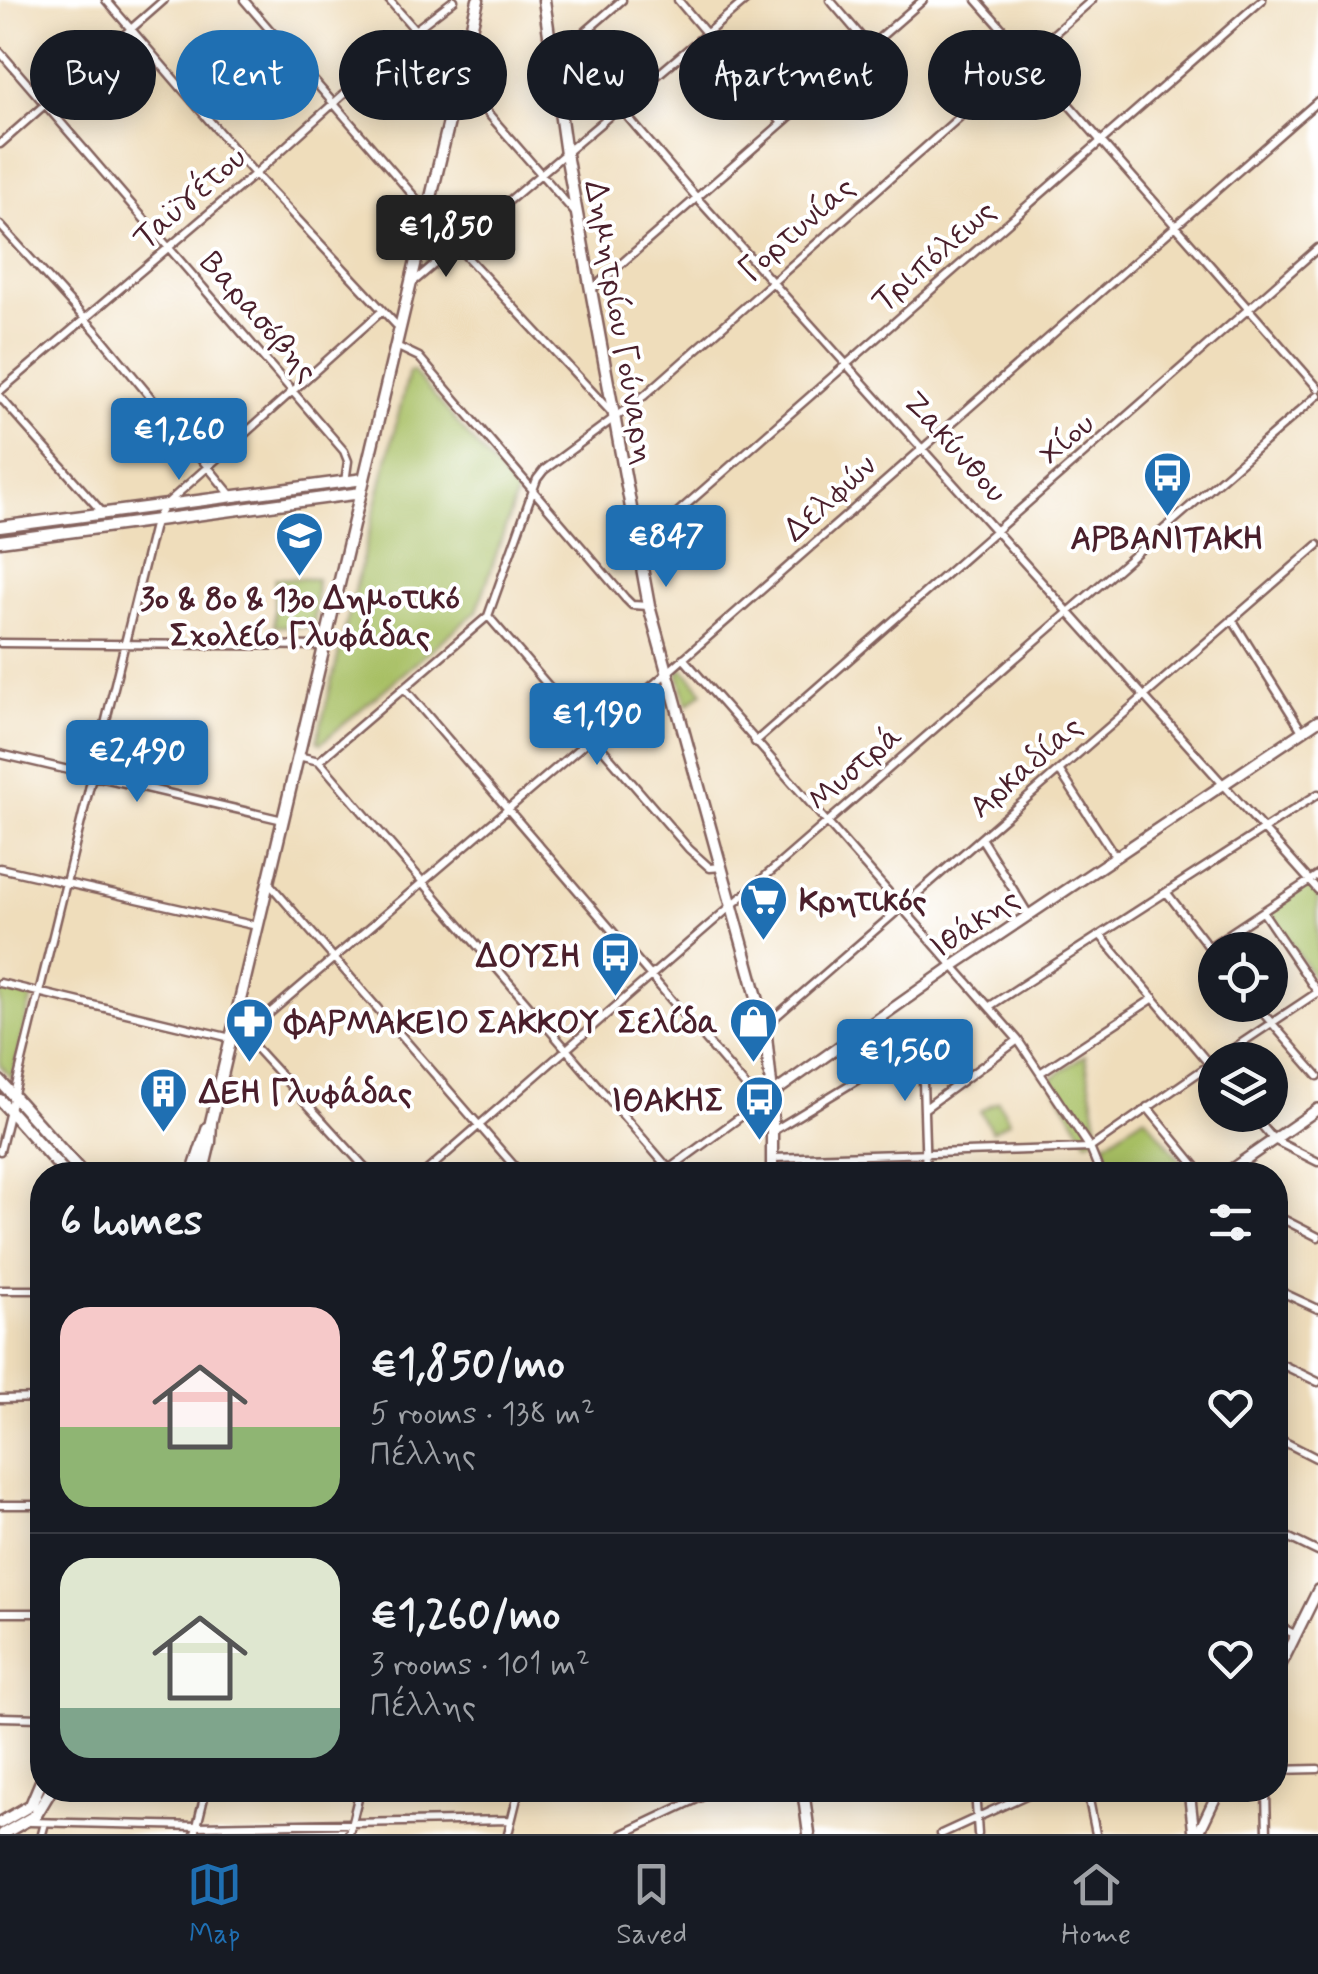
<!DOCTYPE html>
<meta charset="utf-8">
<style>
body{margin:0;font-family:Mynerve,sans-serif;background:#242831;color:#f1f3f6;height:100vh;display:flex;flex-direction:column;font-size:38px;white-space:nowrap}
*{box-sizing:border-box;margin:0}
p{font-size:32px;color:#9ea1a6}
.icon{flex:none;width:55px;height:55px;fill:none;stroke:currentColor;stroke-width:2;stroke-linecap:round;stroke-linejoin:round}
.map{position:relative;flex:1;overflow:hidden}
.sheet{position:absolute;left:30px;top:1162px;width:1258px;height:640px;display:flex;flex-direction:column;background:#171b24;border-radius:40px;box-shadow:0 5px 25px #0003}
.sheet>*{flex:none}
.banner{position:absolute;left:30px;top:30px;width:1260px;height:90px;display:flex;gap:20px}
.controls{position:absolute;left:1198px;top:932px;display:grid;gap:20px}
.controls a{display:grid;place-items:center;width:90px;height:90px;border-radius:50%;background:#171b24;box-shadow:0 5px 25px #0003;font-size:50px}
.price{position:absolute;translate:-50% -85px;padding:0 22px;border-radius:10px;background:#1f6fb2;color:#fff;font-size:32px;line-height:65px;filter:drop-shadow(0 2px 5px #0008)}
.price::after{content:'';position:absolute;left:50%;top:60px;width:30px;height:22px;margin-left:-15px;background:inherit;clip-path:polygon(0 0,100% 0,50% 100%)}
.price.active{background:#222;color:#fff}
ul{padding:0;list-style:none}
li{display:flex;align-items:center;gap:30px;height:250px;padding:0 30px}
li+li{border-top:2px solid #363941}
li span{display:grid;place-items:center;flex:none;width:280px;height:200px;border-radius:30px;color:#555}
li>.icon{margin-inline-start:auto}
span .icon{width:120px;height:120px;fill:#fffc;stroke-width:1}
li b{font-size:42px}
h2{display:flex;justify-content:space-between;align-items:center;height:120px;padding:0 30px;font-size:42px}
.chip{padding:0 35px;border-radius:45px;background:#171b24;box-shadow:0 5px 25px #0003;font-size:35px;line-height:90px}
.chip.active{background:#1f6fb2;color:#fff}
.dock{display:flex;justify-content:space-around;align-items:center;height:140px;border-top:2px solid #363941;background:#171b24;font-size:28px;color:#9ea1a6}
.dock a{display:grid;justify-items:center;gap:5px}
.dock .active{color:#1f6fb2}
.map>svg:first-child{display:block}
.green{fill:#a7bf64;stroke:#786f48;stroke-width:2.5}
.lines{fill:none;stroke-linecap:round;stroke-linejoin:round}
.minor-casing{stroke:#84625d;stroke-width:11}
.tertiary-casing{stroke:#84625d;stroke-width:14}
.secondary-casing{stroke:#84625d;stroke-width:15}
.minor{stroke:#fff;stroke-width:6}
.tertiary{stroke:#fff;stroke-width:9}
.secondary{stroke:#fff;stroke-width:10}
.labels{text-anchor:middle;stroke-width:8;stroke-linejoin:round;paint-order:stroke}
.street-label{font-size:32px;fill:#4a1f2b;stroke:#fff}
.poi-label{font-size:32px;font-weight:bold;fill:#4a1f2b;stroke:#fff;text-anchor:start}
</style>
<div class="map">
<svg width="1318" height="1834" viewBox="0 0 1318 1834">
<rect width="100%" height="100%" fill="#fff"/>
<filter id="ink" filterUnits="userSpaceOnUse"><feTurbulence type="fractalNoise" baseFrequency=".01" numOctaves="2"/><feDisplacementMap in="SourceGraphic" scale="20" xChannelSelector="R" yChannelSelector="G"/><feConvolveMatrix kernelMatrix="1 2 1 2 8 2 1 2 1" color-interpolation-filters="sRGB"/></filter>
<filter id="wash" filterUnits="userSpaceOnUse"><feTurbulence type="fractalNoise" baseFrequency=".0048" numOctaves="4" result="noise"/><feDisplacementMap in="SourceGraphic" scale="40" xChannelSelector="R" yChannelSelector="G"/><feGaussianBlur stdDeviation="2.25" result="paint"/><feColorMatrix in="noise" values="0 0 0 0 0 0 0 0 0 0 0 0 0 0 0 0 0 1.4 0 .05"/><feComposite in="paint" operator="in"/></filter>
<g filter="url(#wash)">
<rect width="100%" height="100%" fill="#efddbb"/>
<path class="green" d="M434 229 455 248 424 271Z
M413 371 517 493 477 611 321 743 317 741 409 372Z
M275 578 317 579 314 627 274 626Z
M683 668 703 692 687 705 678 672Z
M1308 884 1318 894V984L1269 911Z
M0 989 32 996 12 1079 0 1065Z
M1085 1055 1099 1135 1087 1141 1050 1079Z
M998 1101 1010 1121 992 1131 980 1111Z
M1145 1116 1190 1172 1192 1175H1109L1105 1143Z"/>
</g>
<g filter="url(#ink)">
<g class="lines">
<defs>
<path id="minor" d="M106 0 255 174 400 329
M244 0 464 254 611 412
M389 0 576 214
M678 0 782 123
M830 0 870 47
M977 0 1318 388
M568 47 697 198 1318 890
M553 51 568 47 622 0
M0 52 344 451 348 461 345 482
M0 144 164 0
M0 225 96 331 231 495
M411 284 746 0
M590 291 923 0
M396 346 419 357 625 598 632 605 649 606
M0 391 255 174 415 30 454 0
M0 397 102 512
M637 543 645 541 1262 0
M488 616 689 849 710 868 722 867
M1232 619 1302 731
M0 643 324 646
M683 658 1018 1040 1090 1148 1101 1175
M404 688 759 1102
M755 742 1318 248
M0 754 283 820
M298 756 319 761 488 616 537 479 544 470 645 395 1092 0
M319 761 669 1169
M1059 770 1115 856
M981 838 1029 915
M0 868 257 926
M268 882 522 1175
M1167 893 1215 955
M1263 912 1318 993
M1101 936 1215 1071
M1209 947 1318 875
M0 983 231 1038 244 1035 667 673 1318 101
M1256 1005 1318 1076
M990 1006 1318 794
M765 1026 1318 545
M244 1035 372 1175
M1216 1060 1318 992
M1040 1073 1154 998
M1147 1107 1203 1175
M924 1109 1018 1040
M1253 1115 1274 1140 1318 1162
M773 1131 918 1043 922 1050 926 1175
M0 1151 155 521 165 505 381 312
M772 1158 1090 1148 1215 1061
M205 1163 216 1175
M422 1175 1318 395
M668 1175 669 1169 772 1094
M1275 1215 1318 1237
M1275 1289 1318 1309
M0 1290H42
M1275 1361 1318 1382
M0 1399 42 1398
M1275 1437 1318 1459
M0 1505H42
M1275 1531 1318 1552
M0 1613H42
M1275 1624 1296 1635
M0 1717 42 1718
M1275 1770 1318 1769
M975 1790 978 1834
M1087 1790 1096 1834
M1266 1790 1267 1834
M30 1822 197 1826 511 1820
M42 1834 45 1823
M195 1834 206 1790
M349 1834 360 1790
M508 1834 519 1790
M623 1834 716 1790
M941 1834 1037 1790"/>
<path id="tertiary" d="M772 1094 953 966 1318 721
M1223 1175 1318 1109
M1275 1677 1318 1590
M1189 1790 1194 1834
M1198 1834 1219 1790"/>
<path id="secondary" d="M544 0 566 154 649 606 765 1026 772 1094V1175
M0 527 364 479
M0 541 361 493
M0 1081 84 1175
M0 1100 67 1175
M192 1175 208 1127
M202 1175 210 1142 211 1122 478 0
M803 1790 809 1834
M0 1823 31 1805 42 1779
M3 1834 36 1815 51 1790"/>
</defs>
<use href="#minor" class="minor-casing"/>
<use href="#tertiary" class="tertiary-casing"/>
<use href="#secondary" class="secondary-casing"/>
<use href="#minor" class="minor"/>
<use href="#tertiary" class="tertiary"/>
<use href="#secondary" class="secondary"/>
</g>
</g>
<defs>
<symbol id="bus-pin" viewBox="-11 -11 22 30"><path d="M0 17L-7.5 6A9.5 9.5 0 1 1 7.5 6Z" fill="#1f6fb2" stroke="#fff"/><path d="M-5-6H5V4H4V6H2V4H-2V6H-4V4H-5ZM-3.5-4V0h7V-4ZM-3.5 1.2v1.5H-2V1.2ZM2 1.2v1.5H3.5V1.2Z" fill="#fff"/></symbol>
<symbol id="school-pin" viewBox="-11 -11 22 30"><path d="M0 17L-7.5 6A9.5 9.5 0 1 1 7.5 6Z" fill="#1f6fb2" stroke="#fff"/><path d="M0-5L7-2L0 1L-7-2ZM-4 1L0 2.5L4 1V4Q0 6-4 4Z" fill="#fff"/></symbol>
<symbol id="supermarket-pin" viewBox="-11 -11 22 30"><path d="M0 17L-7.5 6A9.5 9.5 0 1 1 7.5 6Z" fill="#1f6fb2" stroke="#fff"/><path d="M-6-5.5h2.5l.6 2H6L4.5 2H-2.5L-4.4-4H-6ZM-1.5 3.2a1.3 1.3 0 1 0 .1 0ZM3 3.2a1.3 1.3 0 1 0 .1 0Z" fill="#fff"/></symbol>
<symbol id="pharmacy-pin" viewBox="-11 -11 22 30"><path d="M0 17L-7.5 6A9.5 9.5 0 1 1 7.5 6Z" fill="#1f6fb2" stroke="#fff"/><path d="M-2-6h4v4h4v4h-4v4h-4v-4h-4v-4h4Z" fill="#fff"/></symbol>
<symbol id="shop-pin" viewBox="-11 -11 22 30"><path d="M0 17L-7.5 6A9.5 9.5 0 1 1 7.5 6Z" fill="#1f6fb2" stroke="#fff"/><path d="M-5-2.5h2.3a2.7 3.5 0 0 1 5.4 0H5L5.5 6h-11ZM-1.5-2.5h3a1.5 2.3 0 0 0-3 0Z" fill="#fff"/></symbol>
<symbol id="building-pin" viewBox="-11 -11 22 30"><path d="M0 17L-7.5 6A9.5 9.5 0 1 1 7.5 6Z" fill="#1f6fb2" stroke="#fff"/><path d="M-4-6H4V6H1V3H-1V6H-4ZM-2.5-4.3h1.7v1.8h-1.7ZM.8-4.3h1.7v1.8H.8ZM-2.5-1h1.7V.8h-1.7ZM.8-1h1.7V.8H.8Z" fill="#fff"/></symbol>
</defs>
<g fill-rule="evenodd">
<use href="#bus-pin" x="1140" y="448" width="55" height="75"/>
<use href="#school-pin" x="272" y="508" width="55" height="75"/>
<use href="#supermarket-pin" x="736" y="872" width="55" height="75"/>
<use href="#bus-pin" x="588" y="928" width="55" height="75"/>
<use href="#pharmacy-pin" x="222" y="994" width="55" height="75"/>
<use href="#shop-pin" x="726" y="994" width="55" height="75"/>
<use href="#building-pin" x="136" y="1064" width="55" height="75"/>
<use href="#bus-pin" x="732" y="1072" width="55" height="75"/>
</g>
<g class="labels">
<g class="street-label">
<text transform="translate(189 197) rotate(-41)" y="11">Ταϋγέτου</text>
<text transform="translate(796 228) rotate(-41)" y="11">Γορτυνίας</text>
<text transform="translate(933 255) rotate(-41)" y="11">Τριπόλεως</text>
<text transform="translate(260 316) rotate(49)" y="11">Βαρασόβης</text>
<text transform="translate(621 322) rotate(80)" y="11">Δημητρίου Γούναρη</text>
<text transform="translate(1066 438) rotate(-41)" y="11">Χίου</text>
<text transform="translate(956 446) rotate(48)" y="11">Ζακύνθου</text>
<text transform="translate(829 497) rotate(-42)" y="11">Δελφών</text>
<text transform="translate(1025 766) rotate(-41)" y="11">Αρκαδίας</text>
<text transform="translate(854 767) rotate(-41)" y="11">Μυστρά</text>
<text transform="translate(974 922) rotate(-34)" y="11">Ιθάκης</text>
</g>
<g class="poi-label">
<text x="1167" y="549" text-anchor="middle">ΑΡΒΑΝΙΤΑΚΗ</text>
<text x="300" y="609" text-anchor="middle">3ο &amp; 8ο &amp; 13ο Δημοτικό<tspan x="300" dy="37">Σχολείο Γλυφάδας</tspan></text>
<text x="799" y="911">Κρητικός</text>
<text x="581" y="967" text-anchor="end">ΔΟΥΣΗ</text>
<text x="285" y="1033">ΦΑΡΜΑΚΕΙΟ ΣΑΚΚΟΥ</text>
<text x="718" y="1033" text-anchor="end">Σελίδα</text>
<text x="199" y="1103">ΔΕΗ Γλυφάδας</text>
<text x="724" y="1111" text-anchor="end">ΙΘΑΚΗΣ</text>
</g>
</g>
</svg>
<div class="controls">
<a><svg class="icon" aria-label="locate" viewBox="0 0 24 24"><circle cx="12" cy="12" r="6"/><path d="M12 2v4M12 18v4M2 12h4M18 12h4"/></svg></a>
<a><svg class="icon" aria-label="layers" viewBox="0 0 24 24"><path d="M12 4l9 5-9 5-9-5zM3 14l9 5 9-5"/></svg></a>
</div>
<b class="price active" style="left:446px;top:280px">€1,850</b>
<b class="price" style="left:179px;top:483px">€1,260</b>
<b class="price" style="left:666px;top:590px">€847</b>
<b class="price" style="left:597px;top:768px">€1,190</b>
<b class="price" style="left:137px;top:805px">€2,490</b>
<b class="price" style="left:905px;top:1104px">€1,560</b>
<div class="banner">
<a class="chip">Buy</a>
<a class="chip active">Rent</a>
<a class="chip">Filters</a>
<a class="chip">New</a>
<a class="chip">Apartment</a>
<a class="chip">House</a>
</div>
<section class="sheet">
<h2>6 homes<svg class="icon" aria-label="filters" viewBox="0 0 24 24"><path d="M4 7h16M4 17h16"/><circle cx="9" cy="7" r="2"/><circle cx="15" cy="17" r="2"/></svg></h2>
<ul>
<li><span style="background:linear-gradient(#f6c9c9 60%,#8fb573 0)"><svg class="icon" aria-label="home" viewBox="0 0 24 24"><path d="M3 11l9-7 9 7M6 9v11h12V9"/></svg></span><div><b>€1,850/mo</b><p>5 rooms · 138 m²</p><p>Πέλλης</p></div><svg class="icon" aria-label="heart" viewBox="0 0 24 24"><path d="M12 20l-8-8c-3-5 5-10 8-4 3-6 11-1 8 4z"/></svg></li>
<li><span style="background:linear-gradient(#dfe7d0 75%,#7fa58c 0)"><svg class="icon" aria-label="home" viewBox="0 0 24 24"><path d="M3 11l9-7 9 7M6 9v11h12V9"/></svg></span><div><b>€1,260/mo</b><p>3 rooms · 101 m²</p><p>Πέλλης</p></div><svg class="icon" aria-label="heart" viewBox="0 0 24 24"><path d="M12 20l-8-8c-3-5 5-10 8-4 3-6 11-1 8 4z"/></svg></li>
</ul>
</section>
</div>
<nav class="dock">
<a class="active"><svg class="icon" aria-label="map" viewBox="0 0 24 24"><path d="M3 6l6-2 6 2 6-2v14l-6 2-6-2-6 2zM9 4v14M15 6v14"/></svg>Map</a>
<a><svg class="icon" aria-label="saved" viewBox="0 0 24 24"><path d="M7 4h10v16l-5-4-5 4z"/></svg>Saved</a>
<a><svg class="icon" aria-label="home" viewBox="0 0 24 24"><path d="M3 11l9-7 9 7M6 9v11h12V9"/></svg>Home</a>
</nav>
